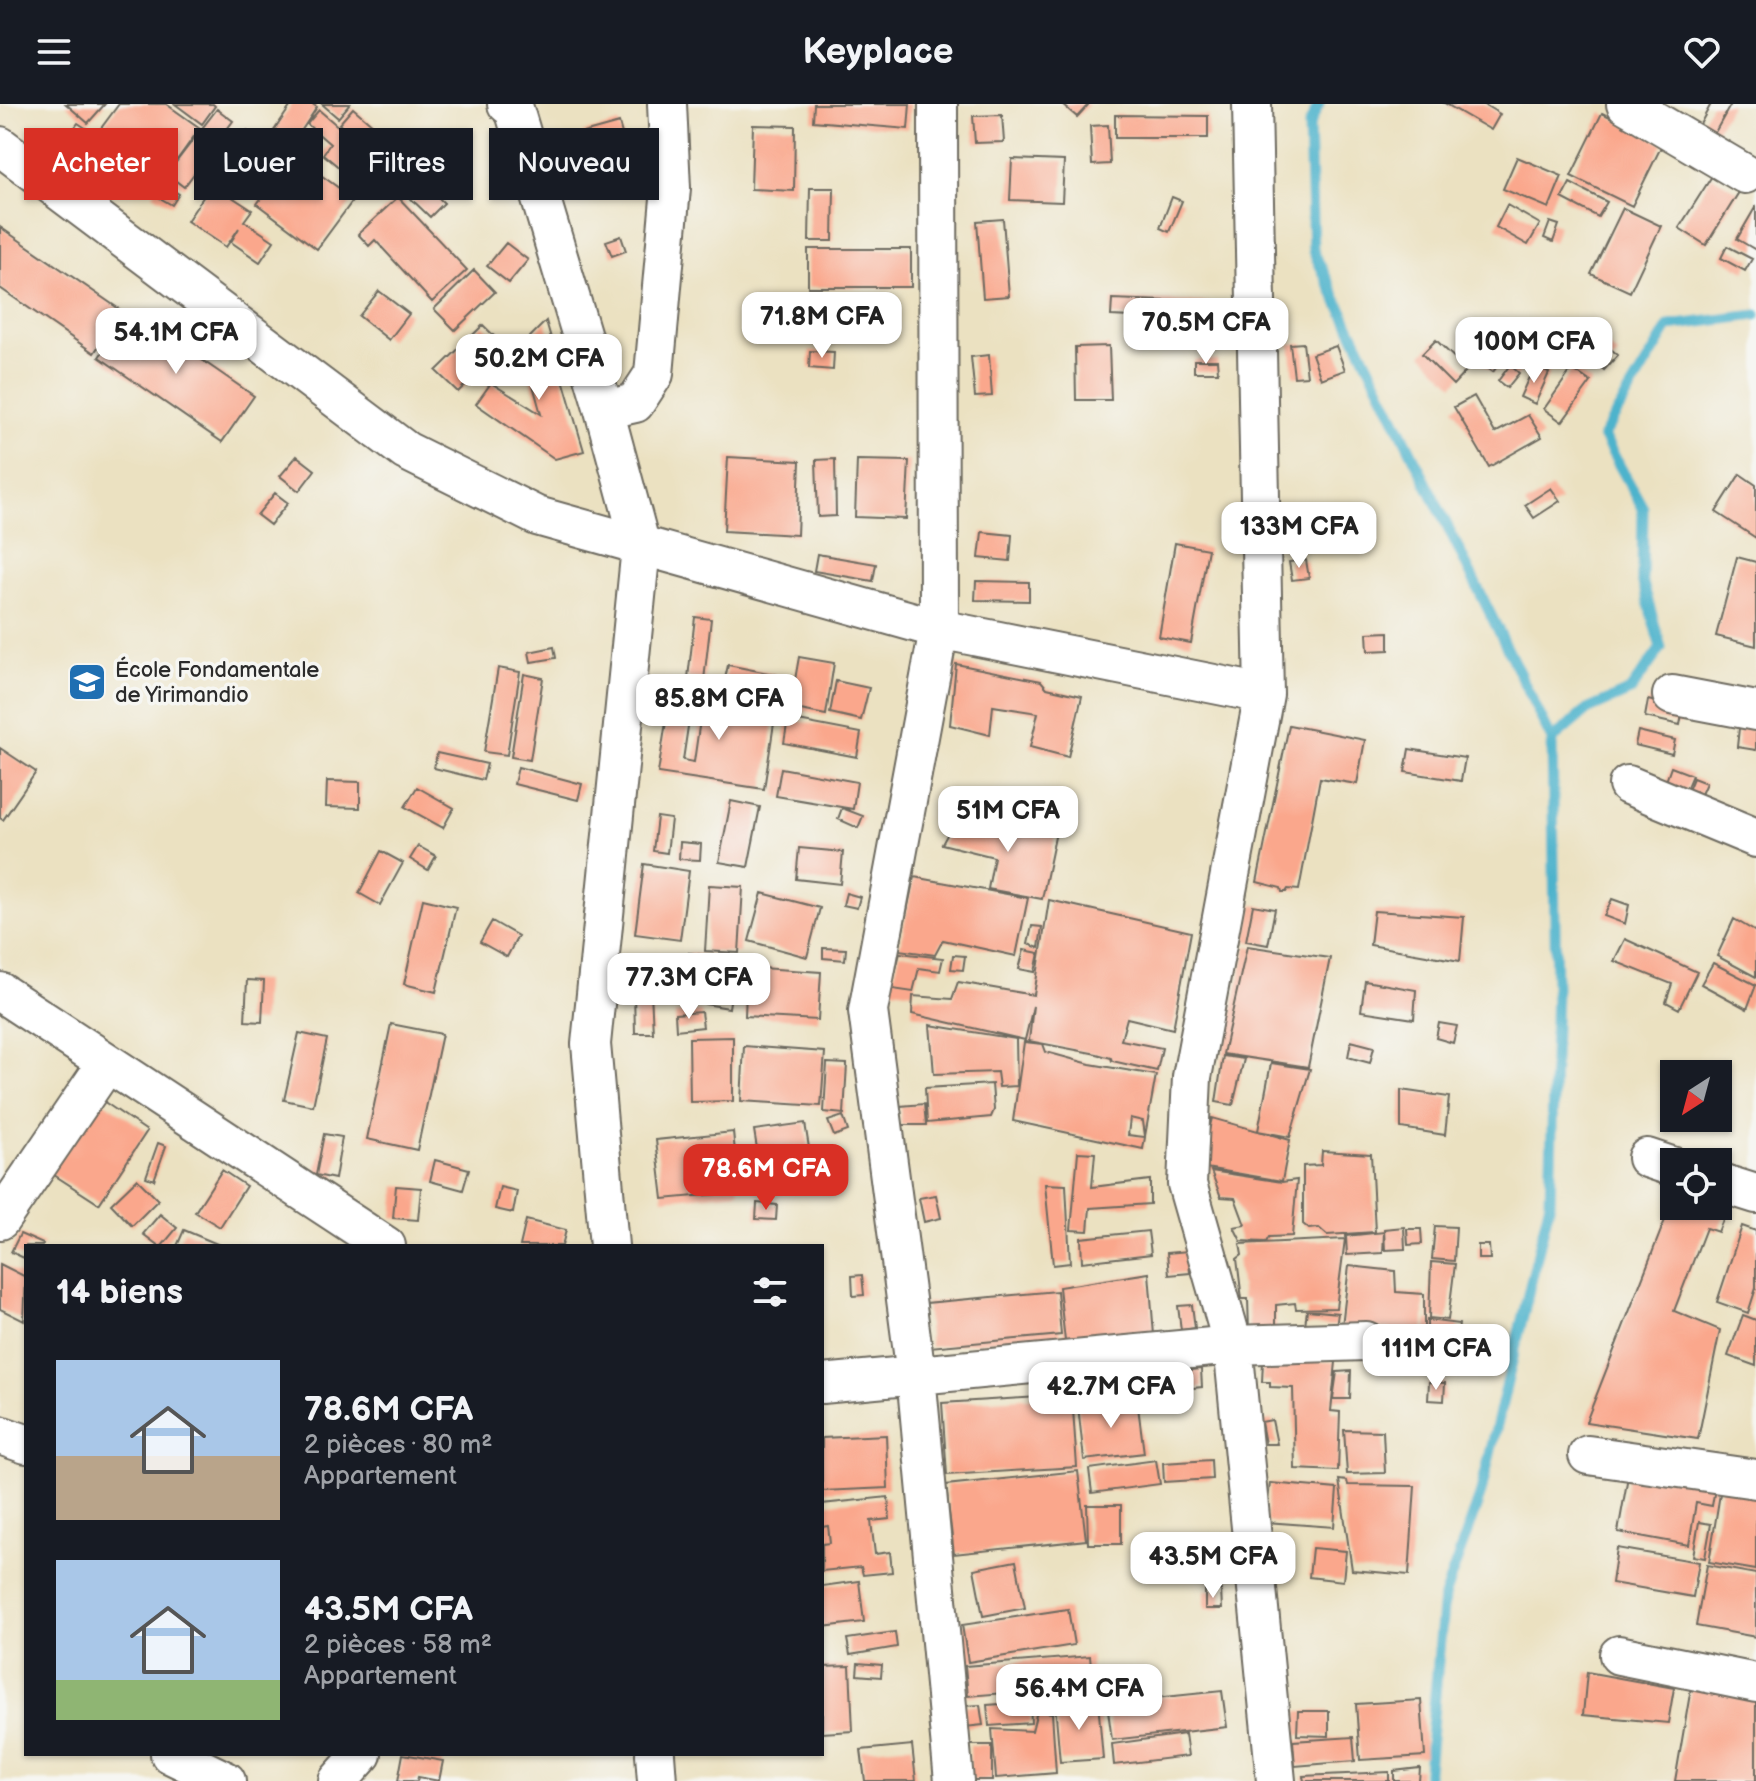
<!DOCTYPE html>
<html lang="fr">
<meta charset="utf-8">
<style>
body{margin:0;font-family:"Balsamiq Sans",sans-serif;background:#20242c;color:#f1f3f6;height:100vh;display:flex;flex-direction:column;font-size:30px;white-space:nowrap}
*{box-sizing:border-box;margin:0}
p{font-size:26px;color:#9ea1a6}
.icon{flex:none;width:44px;height:44px;fill:none;stroke:currentColor;stroke-width:2;stroke-linecap:round;stroke-linejoin:round}
.map{position:relative;flex:1;overflow:hidden}
.sheet{position:absolute;left:24px;top:1140px;width:800px;height:512px;display:flex;flex-direction:column;background:#171b24;border-radius:0px;box-shadow:0 2px 6px #0004}
.sheet>*{flex:none}
.banner{position:absolute;left:24px;top:24px;width:800px;height:72px;display:flex;gap:16px}
.needle{width:52px;rotate:216deg}
.buttons{position:absolute;left:1660px;top:956px;display:grid;gap:16px}
.buttons a{display:grid;place-items:center;width:72px;height:72px;border-radius:0px;background:#171b24;box-shadow:0 2px 6px #0004;font-size:40px}
.price{position:absolute;translate:-50% -68px;padding:0 18px;border-radius:16px;background:#fff;color:#222;font-size:26px;line-height:52px;filter:drop-shadow(0 2px 4px #0008)}
.price::after{content:'';position:absolute;left:50%;top:48px;width:24px;height:18px;margin-left:-12px;background:inherit;clip-path:polygon(0 0,100% 0,50% 100%)}
.price.current{background:#d93025;color:#fff}
ul{padding:0;list-style:none}
li{display:flex;align-items:center;gap:24px;height:200px;padding:0 32px}
li span{display:grid;place-items:center;flex:none;width:224px;height:160px;border-radius:0px;color:#555}
li>.icon{margin-inline-start:auto}
span .icon{width:96px;height:96px;fill:#fffc;stroke-width:1}
li b{font-size:34px}
h2{display:flex;justify-content:space-between;align-items:center;height:96px;padding:0 32px;font-size:34px}
.tag{padding:0 28px;border-radius:0px;background:#171b24;box-shadow:0 2px 6px #0004;font-size:28px;line-height:72px}
.tag.current{background:#d93025;color:#fff}
header{display:flex;justify-content:space-between;align-items:center;height:104px;padding:0 32px;background:#171b24;font-size:36px;font-weight:800}
.map>svg:first-child{display:block}
.lines{fill:none;stroke-linecap:round;stroke-linejoin:round}
.stream{stroke:#4db3cc;stroke-width:11}
.building{fill:#faa78c}
.minor-casing{stroke:#6e6b60;stroke-width:42}
.minor{stroke:#fff;stroke-width:38}
.labels{text-anchor:middle;stroke-width:7;stroke-linejoin:round;paint-order:stroke}
.poi-label{font-size:22px;fill:#2b2b2b;stroke:#f6f6f2;text-anchor:start}
</style>
<header><svg class="icon" aria-label="menu" viewBox="0 0 24 24"><path d="M4 6h16M4 12h16M4 18h16"/></svg>Keyplace<svg class="icon" aria-label="heart" viewBox="0 0 24 24"><path d="M12 20l-8-8c-3-5 5-10 8-4 3-6 11-1 8 4z"/></svg></header>
<div class="map">
<svg width="1756" height="1677" viewBox="0 0 1756 1677">
<rect width="100%" height="100%" fill="#f6f6f2"/>
<filter id="ink" filterUnits="userSpaceOnUse"><feTurbulence type="fractalNoise" baseFrequency=".0125" numOctaves="2"/><feDisplacementMap in="SourceGraphic" scale="16" xChannelSelector="R" yChannelSelector="G"/><feConvolveMatrix kernelMatrix="1 2 1 2 8 2 1 2 1" color-interpolation-filters="sRGB"/></filter>
<filter id="wash" filterUnits="userSpaceOnUse"><feTurbulence type="fractalNoise" baseFrequency=".006" numOctaves="4" result="noise"/><feDisplacementMap in="SourceGraphic" scale="32" xChannelSelector="R" yChannelSelector="G"/><feGaussianBlur stdDeviation="1.8" result="paint"/><feColorMatrix in="noise" values="0 0 0 0 0 0 0 0 0 0 0 0 0 0 0 0 0 1.4 0 .05"/><feComposite in="paint" operator="in"/></filter>
<g filter="url(#wash)">
<rect width="100%" height="100%" fill="#ebe1c1"/>
<g class="lines">
<path class="stream" d="M1319 0 1309 22 1313 147 1552 636 1556 884 1550 1098 1480 1392 1444 1493 1427 1677
M1552 636 1587 606 1630 587 1661 544 1642 476 1643 404 1603 332 1669 222 1756 211"/>
</g>
<g id="blocks">
<path class="building" d="M66 0H105L88 19Z
M119 0H166L200 24 177 56 149 37 129 66 90 39Z
M175 0H213L215 2 202 20Z
M292 0H312L317 3 286 50 267 37Z
M322 0H350L338 14Z
M814 0H910L908 25 813 17Z
M1062 0H1089L1077 13Z
M1446 0H1483L1500 10 1491 26Z
M1711 0H1731L1713 32 1698 24Z
M353 4 423 64 409 80 339 20Z
M217 5 233 17 184 83 167 70Z
M319 6 390 67 378 81 349 56 341 65 323 50 330 40 307 20Z
M1602 9 1663 39 1632 102 1571 72Z
M1002 11 1004 38 975 39 973 12Z
M1115 11 1208 12V34H1115Z
M78 19 90 27 80 41 68 33Z
M619 19 634 73 598 83 583 29Z
M753 21 795 22 794 87 751 85Z
M1108 21 1110 60 1092 61 1090 22Z
M247 27 284 50 256 90 221 68Z
M438 28 450 44 426 63 413 48Z
M293 51 354 95 317 145 257 100Z
M1517 53 1562 72 1549 104 1503 85Z
M1012 55 1064 57 1062 98 1010 96Z
M151 58 165 68 154 83 140 72Z
M391 68 405 81 394 94 380 81Z
M1712 72 1739 88 1706 141 1679 124Z
M417 73 444 99 430 113 403 87Z
M161 78 179 90 172 101 153 90Z
M1570 79 1607 98 1598 113 1562 94Z
M212 80 252 106 244 117 274 137 260 158 231 138 239 124 226 143 187 117Z
M810 84H834L833 137H809Z
M398 93 467 166 432 198 375 136 369 142 358 130Z
M1172 93 1182 97 1169 128 1160 124Z
M1507 101 1540 120 1528 141 1496 123Z
M1756 102V146L1737 135Z
M1623 104 1661 122 1630 188 1591 170Z
M1003 115 1009 192 983 194 977 117Z
M1550 118 1559 121 1553 138 1544 134Z
M0 123 122 207 94 249 0 184Z
M621 132 626 147 612 152 606 137Z
M506 139 528 156 509 179 487 162Z
M1727 142 1752 155 1745 167 1721 154Z
M808 145H911V183H808Z
M474 166 495 188 455 226 434 205Z
M379 187 409 210 389 236 359 212Z
M1112 195 1216 199 1215 217 1111 212Z
M131 207 254 292 222 338 99 253Z
M546 217 584 347 555 355 476 300 491 279 541 310 522 241Z
M483 221 504 242 458 288 436 267Z
M1502 221 1518 233 1493 268 1477 256Z
M1436 236 1467 266 1453 281 1422 250Z
M1600 236 1618 251 1604 266 1587 251Z
M1303 239 1307 272 1294 273 1290 240Z
M1109 242 1111 296H1076L1075 243Z
M1336 242 1345 266 1321 275 1312 250Z
M810 247 834 248 833 266 809 264Z
M989 251 992 292 975 293 971 253Z
M1194 256H1217L1218 268H1194Z
M1510 261 1519 269 1507 284 1498 277Z
M1534 262 1549 269 1535 300 1520 293Z
M1572 265 1591 278 1562 318 1544 305Z
M1474 292 1495 329 1528 311 1542 333 1489 363 1454 303Z
M297 352 315 366 299 387 280 372Z
M728 353 800 357 797 431 724 427Z
M835 355 836 412 818 413 816 356Z
M857 356 909 357 906 415 855 413Z
M1740 370 1756 381V434L1716 408Z
M1551 384 1560 397 1534 414 1525 401Z
M275 389 288 399 270 421 257 411Z
M982 428 1012 431 1010 457 979 454Z
M1175 439 1208 445 1191 539 1159 533Z
M817 450 876 460 873 477 814 467Z
M1737 453 1756 458V542L1716 532Z
M1306 456 1309 474 1292 476 1289 458Z
M976 477 1029 478V497L975 496Z
M695 513 711 515 704 576 688 574Z
M1389 528V546L1368 547 1367 529Z
M554 543 556 554 531 558 529 548Z
M799 553 834 559 826 611 790 604Z
M956 560 1041 577 1047 584 1082 592 1068 653 1030 643 1038 609 993 602 990 631 950 621Z
M728 561 788 573 784 596 723 584Z
M498 564 520 568 507 651 484 648Z
M524 570 543 574 530 656 511 653Z
M836 577 869 584 861 616 830 609Z
M671 586 693 589 683 656 694 658 703 595 776 606 764 685 658 669Z
M1648 596 1683 605 1680 621 1645 613Z
M788 615 861 629 857 653 784 639Z
M1289 621 1365 636 1357 680 1320 674 1299 786 1288 785 1286 788H1282L1281 784 1257 778Z
M1739 624 1756 626V646L1737 643Z
M1638 627 1675 636 1672 650 1635 641Z
M0 644 36 668 3 716 0 714Z
M1409 645 1465 654 1461 677 1405 668Z
M437 649 487 660 483 676 434 664Z
M518 663 582 680 578 696 514 680Z
M1671 663 1692 671 1684 690 1664 683Z
M781 664 857 678 853 705 776 692Z
M1693 674 1706 679 1698 697 1686 691Z
M327 677 360 678V704L326 703Z
M417 683 454 704 443 724 405 703Z
M731 697 760 703 748 763 719 758Z
M842 704 863 712 858 724 838 715Z
M657 713 671 715 667 749 653 747Z
M957 713 1056 728 1042 795 988 785 994 753 942 740Z
M680 738 701 740 700 756 679 755Z
M418 742 436 752 428 766 410 755Z
M799 744 843 748 840 780 796 775Z
M381 747 403 759 380 801 359 789Z
M644 760 689 767 680 836 635 830Z
M914 773 1028 794 1016 852 943 836 935 851 899 846Z
M709 781 743 783 739 849 705 847Z
M762 789 820 804 807 853 749 837Z
M846 789 860 793 857 804 843 801Z
M423 795 456 803 436 888 404 880Z
M1612 795 1629 801 1625 820 1604 812Z
M1049 796 1191 828 1173 925 1127 914 1121 936 1162 944 1157 967 1112 957 1111 954 1097 950 1029 937 1033 902 1025 936 912 910 913 892 952 895 958 878 1034 891Z
M1253 801 1275 805 1268 841 1246 837Z
M1374 807 1464 813 1460 857 1370 841Z
M1734 815 1756 828V873L1717 852Z
M492 817 518 832 507 853 480 838Z
M1032 822 1042 823 1039 844 1028 840Z
M1625 835 1697 868 1679 905 1666 898 1672 880 1614 857Z
M1247 842 1330 854 1308 963 1223 950Z
M823 844 846 845 845 856 823 854Z
M1024 846 1039 849 1035 868 1019 865Z
M689 849 736 857 729 904 681 896Z
M900 849 943 854 940 867 919 864 913 888 879 883 881 866 895 869Z
M953 851 965 852 963 866 951 865Z
M1713 859 1756 881 1747 905 1701 880Z
M747 863 821 868 818 916 745 912Z
M247 876 264 877 262 918 245 917Z
M1365 877 1416 886 1414 915 1361 907Z
M651 887 653 929H635L634 888Z
M701 908 703 923 676 926 675 910Z
M1439 919 1457 922 1453 939 1436 934Z
M391 920 442 930 417 1046 367 1035Z
M930 921 1016 935 1017 982 999 983 997 968 934 970Z
M299 929 327 935 313 1002 284 996Z
M733 933V997L690 998 689 934Z
M1351 937 1374 943 1370 959 1348 953Z
M1024 938 1043 940 1046 948 1090 960 1156 971 1145 1032 1143 1017 1130 1014 1128 1031 1145 1033 1143 1045 1013 1017Z
M744 942 825 948 821 1002 741 997Z
M1223 952 1244 955 1233 1001 1216 998Z
M827 959 847 960 844 1010 824 1008Z
M1271 959 1310 965 1290 1033 1258 1027Z
M992 980 994 1006 991 1013 927 1019 925 984Z
M1401 986 1449 993 1445 1031 1401 1024Z
M100 995 147 1027 99 1100 51 1069Z
M924 1000 926 1021H901L900 1002Z
M843 1012 848 1027 834 1032 828 1017Z
M1212 1014 1290 1036 1282 1077 1200 1063Z
M805 1019 815 1081 764 1088 754 1026Z
M733 1028 739 1088 663 1095 656 1036Z
M324 1030 342 1033 335 1075 316 1071Z
M158 1039 166 1042 154 1076 146 1073Z
M1322 1047 1371 1050 1375 1128 1327 1131 1319 1124 1309 1125 1303 1120V1062L1321 1061Z
M1078 1048 1095 1049 1092 1083 1150 1076V1100L1090 1104 1088 1127 1071 1126Z
M435 1056 469 1065 463 1086 430 1077Z
M222 1066 246 1082 220 1123 195 1108Z
M1211 1067 1282 1078 1297 1076 1292 1132 1269 1133 1266 1138 1241 1137 1234 1123 1245 1121 1235 1094 1221 1093Z
M137 1075 158 1096 132 1122 111 1100Z
M1045 1080 1066 1081 1070 1159 1053 1161Z
M396 1082 421 1084 418 1116 393 1114Z
M500 1083 517 1087 513 1109 495 1105Z
M936 1091 941 1114 924 1118 919 1094Z
M1674 1093V1102H1718V1099L1728 1103 1718 1128 1706 1124 1674 1207 1720 1226 1698 1335 1586 1318Z
M757 1099 777 1101 776 1116 756 1115Z
M160 1110 177 1124 162 1142H159L143 1130Z
M526 1116 566 1126 562 1142H520Z
M1435 1122 1456 1123 1454 1157 1432 1155Z
M1742 1122 1756 1127V1184L1748 1209 1717 1198Z
M1404 1123 1405 1145 1385 1146 1384 1125Z
M1407 1125H1421L1422 1140 1408 1141Z
M184 1126 222 1142H177Z
M1148 1127 1151 1150 1082 1158 1081 1134Z
M1384 1128 1383 1149 1347 1151 1346 1132Z
M20 1130 43 1140 42 1142H26V1155L11 1148Z
M1345 1135 1336 1204 1296 1205 1295 1199 1276 1201V1228L1249 1227 1248 1195H1242L1237 1155 1242 1151 1240 1140Z
M1478 1141H1489L1490 1155H1478Z
M1188 1147 1190 1169 1169 1171 1167 1149Z
M1431 1158 1455 1160 1448 1216 1429 1214Z
M0 1160 26 1173 24 1217 0 1205Z
M1349 1162 1395 1167 1396 1188 1424 1190V1228H1392L1390 1225 1342 1222Z
M1149 1169 1154 1231 1065 1237 1059 1183Z
M862 1171 864 1191 853 1192 852 1172Z
M1057 1187 1061 1231 930 1243 926 1199Z
M1192 1201 1195 1224 1181 1226 1178 1202Z
M1307 1206 1338 1209 1336 1222 1305 1221Z
M1743 1211 1756 1216V1262L1728 1252Z
M1427 1216 1459 1220 1457 1236 1427 1234Z
M1263 1257 1336 1258 1331 1307 1340 1308 1338 1367 1295 1365 1293 1284 1270 1283V1278H1262Z
M1201 1265 1202 1283 1183 1285 1182 1267Z
M1351 1267 1350 1295H1333L1337 1268Z
M1429 1278 1445 1279 1444 1297 1428 1296Z
M1072 1291 1077 1363 947 1371 942 1299Z
M1137 1295 1144 1349 1084 1356 1078 1302Z
M1272 1316 1277 1340H1265L1261 1318Z
M1344 1326 1383 1327 1385 1369 1347 1370Z
M886 1331 888 1384 822 1387V1334Z
M1156 1356 1160 1380 1092 1389 1089 1365Z
M1211 1356 1212 1375 1164 1378 1163 1359Z
M1078 1367 1086 1436 954 1450 946 1381Z
M1628 1372 1716 1378 1712 1402 1696 1399 1689 1441 1618 1428Z
M1339 1376 1347 1377 1348 1381 1415 1382 1409 1471 1352 1466Z
M1722 1377 1756 1383V1466L1709 1458Z
M1270 1379 1337 1385 1334 1423 1266 1418Z
M888 1393 890 1415 871 1417 875 1450 890 1448 892 1468 863 1471 861 1463 822 1467V1440L830 1439 828 1422 822 1423V1400Z
M1087 1401H1121V1440H1088Z
M1699 1418 1711 1420 1705 1454 1693 1452Z
M1312 1444 1346 1447 1343 1477 1309 1473Z
M1617 1444 1699 1458 1693 1493 1612 1479Z
M1016 1457 1025 1504 983 1512 974 1465Z
M1707 1461 1756 1470V1533L1696 1522Z
M859 1477 864 1518 822 1523V1482Z
M1205 1486H1221L1222 1505H1205Z
M1068 1505 1074 1541 968 1558 962 1521Z
M895 1528 897 1543 850 1551 847 1535Z
M1090 1552 1093 1582 968 1592 965 1562Z
M858 1559 882 1561 881 1573 857 1571Z
M850 1562 853 1627 822 1629V1563Z
M1587 1568 1674 1584 1668 1619 1583 1611Z
M1693 1572 1756 1583V1677H1675Z
M1222 1587 1227 1623 1112 1636 1107 1599Z
M1421 1596 1425 1652 1360 1656 1356 1600Z
M1098 1597 1103 1655 1060 1658 1055 1600Z
M1030 1598 1031 1619 989 1622 987 1601Z
M980 1601 983 1621 965 1623 964 1602Z
M1037 1607 1052 1609 1056 1669 996 1674 992 1625 1032 1627Z
M1298 1607H1329V1632L1297 1631Z
M1185 1630 1188 1652 1114 1661 1112 1640Z
M1353 1633 1355 1657 1295 1662 1293 1637Z
M912 1641 916 1677H865L861 1646Z
M970 1641H992V1676H970Z
M403 1650 443 1657 439 1677 418 1673 417 1677H398Z
M1420 1664 1419 1677H1394V1667Z
M1389 1668V1677H1304L1303 1672Z"/>
</g>
</g>
<g filter="url(#ink)">
<use href="#blocks" fill-opacity="0" stroke="#6e6b60" stroke-width="2"/>
<g class="lines">
<defs>
<path id="minor" d="M507 0 514 5 604 306 641 443 591 940 609 1142
M938 0 939 525 868 907 916 1271 954 1677
M1252 0 1264 590 1192 973 1187 1080 1233 1241 1276 1677
M1626 0 1745 70
M0 42 406 347 537 412 939 525 1264 590
M604 306 635 299 654 270 671 84 667 0
M1672 591 1756 607
M1628 681 1756 734
M0 888 386 1142
M1647 1054 1674 1063
M1718 1078 1756 1090
M0 1116 107 959
M822 1280 1233 1241 1366 1237
M0 1331 26 1340
M1588 1351 1756 1375
M1619 1551 1756 1579
M170 1650 226 1677
M655 1650 657 1677
M338 1677 362 1650"/>
</defs>
<use href="#minor" class="minor-casing"/>
<use href="#minor" class="minor"/>
</g>
</g>
<defs>
<symbol id="school-square" viewBox="-11 -11 22 22"><rect x="-9" y="-9" width="18" height="18" rx="4" fill="#1f6fb2" stroke="#f6f6f2"/><path d="M0-5L7-2L0 1L-7-2ZM-4 1L0 2.5L4 1V4Q0 6-4 4Z" fill="#fff"/></symbol>
</defs>
<g fill-rule="evenodd">
<use href="#school-square" x="65" y="556" width="44" height="44"/>
</g>
<g class="labels">
<g class="poi-label">
<text x="115" y="573">École Fondamentale<tspan x="115" dy="25">de Yirimandio</tspan></text>
</g>
</g>
</svg>
<div class="buttons">
<a><svg class="needle" viewBox="-14 -14 28 28"><path d="M0-13l5 13h-10z" fill="#e53935"/><path d="M0 13l5-13h-10z" fill="#9ea1a6"/></svg></a>
<a><svg class="icon" aria-label="locate" viewBox="0 0 24 24"><circle cx="12" cy="12" r="6"/><path d="M12 2v4M12 18v4M2 12h4M18 12h4"/></svg></a>
</div>
<b class="price" style="left:822px;top:256px">71.8M CFA</b>
<b class="price" style="left:1206px;top:262px">70.5M CFA</b>
<b class="price" style="left:176px;top:272px">54.1M CFA</b>
<b class="price" style="left:1534px;top:281px">100M CFA</b>
<b class="price" style="left:539px;top:298px">50.2M CFA</b>
<b class="price" style="left:1299px;top:466px">133M CFA</b>
<b class="price" style="left:719px;top:638px">85.8M CFA</b>
<b class="price" style="left:1008px;top:750px">51M CFA</b>
<b class="price" style="left:689px;top:917px">77.3M CFA</b>
<b class="price current" style="left:766px;top:1108px">78.6M CFA</b>
<b class="price" style="left:1436px;top:1288px">111M CFA</b>
<b class="price" style="left:1111px;top:1326px">42.7M CFA</b>
<b class="price" style="left:1213px;top:1496px">43.5M CFA</b>
<b class="price" style="left:1079px;top:1628px">56.4M CFA</b>
<div class="banner">
<a class="tag current">Acheter</a>
<a class="tag">Louer</a>
<a class="tag">Filtres</a>
<a class="tag">Nouveau</a>
</div>
<section class="sheet">
<h2>14 biens<svg class="icon" aria-label="filters" viewBox="0 0 24 24"><path d="M4 7h16M4 17h16"/><circle cx="9" cy="7" r="2"/><circle cx="15" cy="17" r="2"/></svg></h2>
<ul>
<li><span style="background:linear-gradient(#a9c7e8 60%,#b9a48a 0)"><svg class="icon" aria-label="home" viewBox="0 0 24 24"><path d="M3 11l9-7 9 7M6 9v11h12V9"/></svg></span><div><b>78.6M CFA</b><p>2 pièces · 80 m²</p><p>Appartement</p></div></li>
<li><span style="background:linear-gradient(#a9c7e8 75%,#8fb573 0)"><svg class="icon" aria-label="home" viewBox="0 0 24 24"><path d="M3 11l9-7 9 7M6 9v11h12V9"/></svg></span><div><b>43.5M CFA</b><p>2 pièces · 58 m²</p><p>Appartement</p></div></li>
</ul>
</section>
</div>
